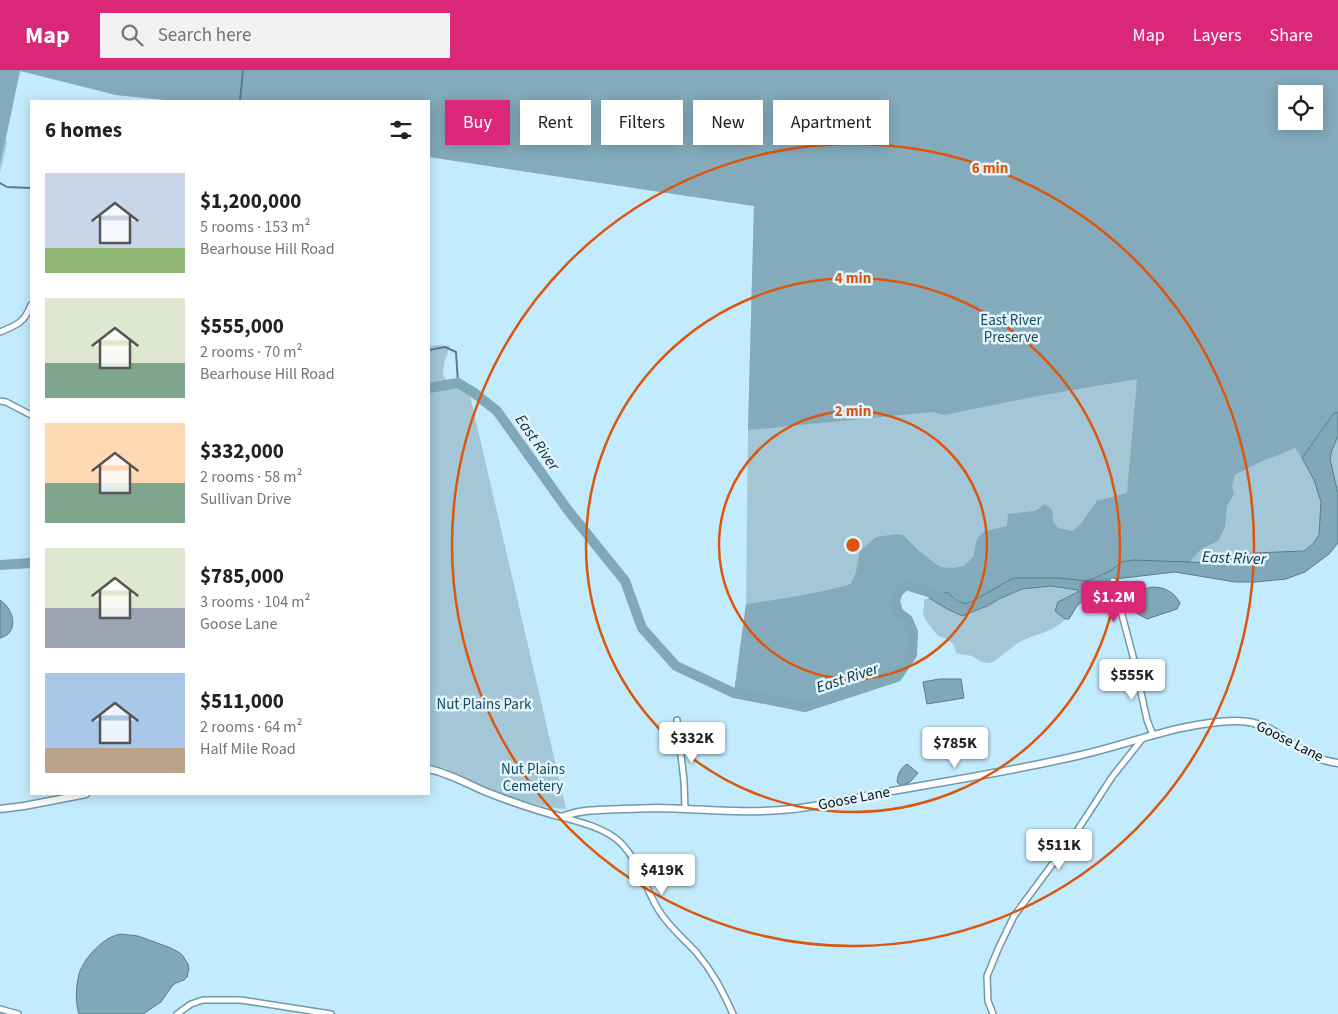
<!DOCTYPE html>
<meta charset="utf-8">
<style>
body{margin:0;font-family:"Source Sans 3",sans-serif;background:#f2f2f2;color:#202124;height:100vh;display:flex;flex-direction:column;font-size:19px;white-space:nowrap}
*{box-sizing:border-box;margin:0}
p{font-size:16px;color:#757577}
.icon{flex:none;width:28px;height:28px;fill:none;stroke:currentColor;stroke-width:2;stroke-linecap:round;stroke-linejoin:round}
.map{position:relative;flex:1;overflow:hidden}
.details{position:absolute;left:30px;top:30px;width:400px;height:695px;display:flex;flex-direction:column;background:#fff;border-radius:0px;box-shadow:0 2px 12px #0003}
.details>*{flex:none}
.banner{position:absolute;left:445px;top:30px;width:475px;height:45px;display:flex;gap:10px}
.buttons{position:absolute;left:1278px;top:15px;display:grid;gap:10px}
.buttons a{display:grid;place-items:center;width:45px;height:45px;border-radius:0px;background:#fff;box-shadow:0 2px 12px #0003;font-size:25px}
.price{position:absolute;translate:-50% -42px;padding:0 11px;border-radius:5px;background:#fff;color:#222;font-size:16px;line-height:32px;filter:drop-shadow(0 1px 2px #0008)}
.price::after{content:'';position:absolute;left:50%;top:30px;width:15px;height:11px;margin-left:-8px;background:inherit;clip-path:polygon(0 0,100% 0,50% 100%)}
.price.selected{background:#db2777;color:#fff}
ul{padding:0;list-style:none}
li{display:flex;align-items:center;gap:15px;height:125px;padding:0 15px}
li span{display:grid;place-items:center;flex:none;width:140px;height:100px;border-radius:0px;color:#555}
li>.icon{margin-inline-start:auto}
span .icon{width:60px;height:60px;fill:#fffc;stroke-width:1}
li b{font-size:21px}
h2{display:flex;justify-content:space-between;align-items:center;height:60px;padding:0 15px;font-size:21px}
.pill{padding:0 18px;border-radius:0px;background:#fff;box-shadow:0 2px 12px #0003;font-size:18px;line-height:45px}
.pill.selected{background:#db2777;color:#fff}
header{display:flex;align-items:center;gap:30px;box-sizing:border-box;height:70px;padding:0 25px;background:#db2777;color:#fff}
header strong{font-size:24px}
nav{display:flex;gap:28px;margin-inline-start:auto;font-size:18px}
.search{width:350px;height:45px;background:#f2f2f2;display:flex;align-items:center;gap:12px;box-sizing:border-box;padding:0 18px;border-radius:0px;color:#757577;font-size:19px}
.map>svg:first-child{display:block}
.green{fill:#a3c7d7;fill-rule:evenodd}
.forest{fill:#83abbb;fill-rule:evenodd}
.water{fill:#80a8b9;stroke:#5b7b89}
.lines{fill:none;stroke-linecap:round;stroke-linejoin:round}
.stream{stroke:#5b7b89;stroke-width:2}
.river{stroke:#80a8b9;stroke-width:10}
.minor-casing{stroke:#7299a9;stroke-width:8}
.tertiary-casing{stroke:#7299a9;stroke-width:9}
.minor{stroke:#fff;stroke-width:5}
.tertiary{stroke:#fff;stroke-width:6}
.ring{fill:none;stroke:#dd560d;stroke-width:2.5}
.labels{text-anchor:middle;stroke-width:5;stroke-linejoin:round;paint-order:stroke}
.park-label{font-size:15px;fill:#144b5e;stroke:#e4f4fb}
.street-label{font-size:15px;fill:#041319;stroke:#e4f4fb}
.water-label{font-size:16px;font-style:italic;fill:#092f3c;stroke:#e4f4fb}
.centre{fill:#dd560d;stroke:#e4f4fb;stroke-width:2.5}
.ring-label{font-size:15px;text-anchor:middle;font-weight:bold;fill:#dd560d;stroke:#e4f4fb;stroke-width:5;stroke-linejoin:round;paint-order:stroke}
</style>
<header>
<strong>Map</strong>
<div class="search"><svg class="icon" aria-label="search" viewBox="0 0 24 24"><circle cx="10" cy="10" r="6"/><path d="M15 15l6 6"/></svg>Search here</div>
<nav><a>Map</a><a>Layers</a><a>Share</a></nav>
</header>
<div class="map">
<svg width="1338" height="944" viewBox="0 0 1338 944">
<rect width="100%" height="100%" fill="#c2ecfd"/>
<path class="green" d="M0 0H1338V342L1334 343 1302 388 1314 410 1321 432 1319 465 1313 474 1304 481 1254 483 1216 493 1165 491 1122 493 1110 501 1084 517 1054 513 1037 518 1051 516 1078 520 1079 522 1058 532 1055 541 1065 549C1053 564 1029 564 1014 576 1008 580 996 592 989 593 980 594 976 586 967 585 963 584 961 585 956 583L954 575 947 569 938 566 926 551 923 544 924 537V530L929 528 947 539 962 546 1020 520 964 538 945 533 935 524 906 515C898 522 891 533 899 543 905 550 910 550 913 561 915 568 912 578 912 585L734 623 746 534 748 360 754 136 429 87V31H176L116 25 110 20 20 1 6 69 7 73 0 103ZM1286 24H1314V51H1286Z
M435 275 450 276 444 294 443 306 448 312 468 317 566 739 548 737 500 725 444 698 429 695V277Z
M1338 366V421L1336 420 1330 389 1331 380Z"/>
<path class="forest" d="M0 0H1338V342L1334 343 1302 388 1295 378 1258 393 1235 405 1232 416 1234 424 1227 436 1225 457 1218 471 1201 479 1189 493 1132 490 1122 493 1110 501 1088 511 1058 508H1013L973 531 964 534 947 522 935 524 906 515 898 522 895 532 898 542 908 550 913 562 912 585 897 607 805 637 734 623 746 534C781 529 816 524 851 514L856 502 860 481 876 467 897 464 903 465 919 481 940 497 953 498 964 496 973 487 977 469 983 462 1007 456 1008 444 1035 441 1045 434 1052 440 1053 451 1058 458 1072 461 1080 455 1097 431 1127 423 1137 309 1038 326 944 345 932 342 748 360 754 136 429 87V31H176L116 25 20 1 0 94ZM1286 24H1314V51H1286Z"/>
<path class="water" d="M1338 342V366L1332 380 1330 389 1338 424V473L1329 484 1305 502 1286 509 1255 512H1235L1175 502 1115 509 1091 524 1077 536 1069 549H1065L1055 541 1058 532 1078 522V520L1051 516 1022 519 999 529 987 536 962 546 947 539 929 528 935 524 947 522 958 531 965 534 973 531 1013 508H1058L1088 511 1110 501 1122 492 1132 490 1216 493 1254 483 1304 481 1313 474 1319 465 1321 432 1314 410 1302 388 1334 343Z
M1152 517C1165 517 1174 522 1180 533L1177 539 1147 549 1138 544 1129 533C1134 524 1142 519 1152 517Z
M0 530C14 539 20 563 0 568Z
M939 609H961L964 628 927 634 923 612Z
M907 694 918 703 910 712 901 716 897 712C898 703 900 699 907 694Z
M121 864 138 866 171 878 180 883 183 886 188 894 189 898 187 907 184 910 176 913 172 916 161 932 143 944H79C75 932 76 916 79 904 84 888 104 866 121 864Z"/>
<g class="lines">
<path class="stream" d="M240 31 243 0
M0 113 7 117 31 118
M429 280 445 277 456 282 458 313"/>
<path class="river" d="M429 318 458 313 473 322 497 341 567 439 625 511 642 558 676 596 734 623 805 637 897 607 912 585 913 562 908 550 898 542 895 531 898 522 906 515 935 524 946 529
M0 495 31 493"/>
<defs>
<path id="minor" d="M0 262C17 255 24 253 31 235
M0 331 6 332 31 345
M1113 511 1134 590 1147 650 1153 665
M677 650 684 711 685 739
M562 747C580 752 600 757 615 768 636 783 645 818 658 839 668 856 683 868 696 882 713 902 722 920 733 944
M0 939 18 944
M177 944 191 934 203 930H241L331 944
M993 944 988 931 987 906 999 877 1014 846 1077 761 1112 707 1143 668"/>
<path id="tertiary" d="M429 699C448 703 466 713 484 721 509 731 535 740 562 747 580 739 603 740 622 739 633 739 646 738 658 738 703 739 748 744 793 739 826 735 859 727 892 721 955 710 1018 700 1081 685 1133 673 1182 652 1236 651 1273 651 1285 673 1315 687 1322 690 1331 692 1338 693
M0 739 24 736 86 724"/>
</defs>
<use href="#minor" class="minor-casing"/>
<use href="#tertiary" class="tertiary-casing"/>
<use href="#minor" class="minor"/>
<use href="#tertiary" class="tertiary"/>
</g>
<g class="ring">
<circle cx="853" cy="475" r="134"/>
<circle cx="853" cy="475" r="267"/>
<circle cx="853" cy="475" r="401"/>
</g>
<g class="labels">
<g class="park-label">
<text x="1011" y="255">East River<tspan x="1011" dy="17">Preserve</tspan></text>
<text x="484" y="639">Nut Plains Park</text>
<text x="533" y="704">Nut Plains<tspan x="533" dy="17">Cemetery</tspan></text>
</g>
<g class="street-label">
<text transform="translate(1290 671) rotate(27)" y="5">Goose Lane</text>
<text transform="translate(854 728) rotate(-11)" y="5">Goose Lane</text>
</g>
<g class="water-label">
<text transform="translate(538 372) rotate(55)" y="6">East River</text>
<text transform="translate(1234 487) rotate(2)" y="6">East River</text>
<text transform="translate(847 607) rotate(-18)" y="6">East River</text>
</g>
</g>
<circle cx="853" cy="475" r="8" class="centre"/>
<g class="ring-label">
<text x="990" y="103">6 min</text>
<text x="853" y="213">4 min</text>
<text x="853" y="346">2 min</text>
</g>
</svg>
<div class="buttons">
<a><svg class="icon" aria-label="locate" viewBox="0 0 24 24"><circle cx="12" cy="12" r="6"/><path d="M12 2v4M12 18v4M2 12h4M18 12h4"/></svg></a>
</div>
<b class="price selected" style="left:1114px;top:553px">$1.2M</b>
<b class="price" style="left:1132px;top:631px">$555K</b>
<b class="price" style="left:692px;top:694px">$332K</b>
<b class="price" style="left:955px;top:699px">$785K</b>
<b class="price" style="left:1059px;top:801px">$511K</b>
<b class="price" style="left:662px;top:826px">$419K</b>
<div class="banner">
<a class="pill selected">Buy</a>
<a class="pill">Rent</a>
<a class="pill">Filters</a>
<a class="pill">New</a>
<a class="pill">Apartment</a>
</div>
<section class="details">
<h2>6 homes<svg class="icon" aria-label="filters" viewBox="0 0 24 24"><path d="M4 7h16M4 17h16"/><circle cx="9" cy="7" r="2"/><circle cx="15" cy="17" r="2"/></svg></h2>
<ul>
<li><span style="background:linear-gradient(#c9d6e8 75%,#8fb573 0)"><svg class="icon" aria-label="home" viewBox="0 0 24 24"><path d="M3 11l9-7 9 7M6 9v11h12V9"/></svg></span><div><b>$1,200,000</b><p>5 rooms · 153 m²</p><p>Bearhouse Hill Road</p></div></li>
<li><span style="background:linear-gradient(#dfe7d0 65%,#7fa58c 0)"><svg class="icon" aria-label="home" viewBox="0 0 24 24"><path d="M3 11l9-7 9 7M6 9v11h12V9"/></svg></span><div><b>$555,000</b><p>2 rooms · 70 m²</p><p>Bearhouse Hill Road</p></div></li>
<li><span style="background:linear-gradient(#ffd9b3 60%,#7fa58c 0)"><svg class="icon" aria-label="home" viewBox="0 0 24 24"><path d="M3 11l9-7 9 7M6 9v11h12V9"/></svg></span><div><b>$332,000</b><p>2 rooms · 58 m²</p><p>Sullivan Drive</p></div></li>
<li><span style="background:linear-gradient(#dfe7d0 60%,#9aa5b1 0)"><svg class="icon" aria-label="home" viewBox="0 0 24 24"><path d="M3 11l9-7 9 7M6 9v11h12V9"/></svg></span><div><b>$785,000</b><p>3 rooms · 104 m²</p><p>Goose Lane</p></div></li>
<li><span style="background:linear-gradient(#a9c7e8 75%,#b9a48a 0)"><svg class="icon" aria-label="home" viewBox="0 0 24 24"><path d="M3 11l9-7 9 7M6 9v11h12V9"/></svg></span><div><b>$511,000</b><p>2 rooms · 64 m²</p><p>Half Mile Road</p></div></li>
</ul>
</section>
</div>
